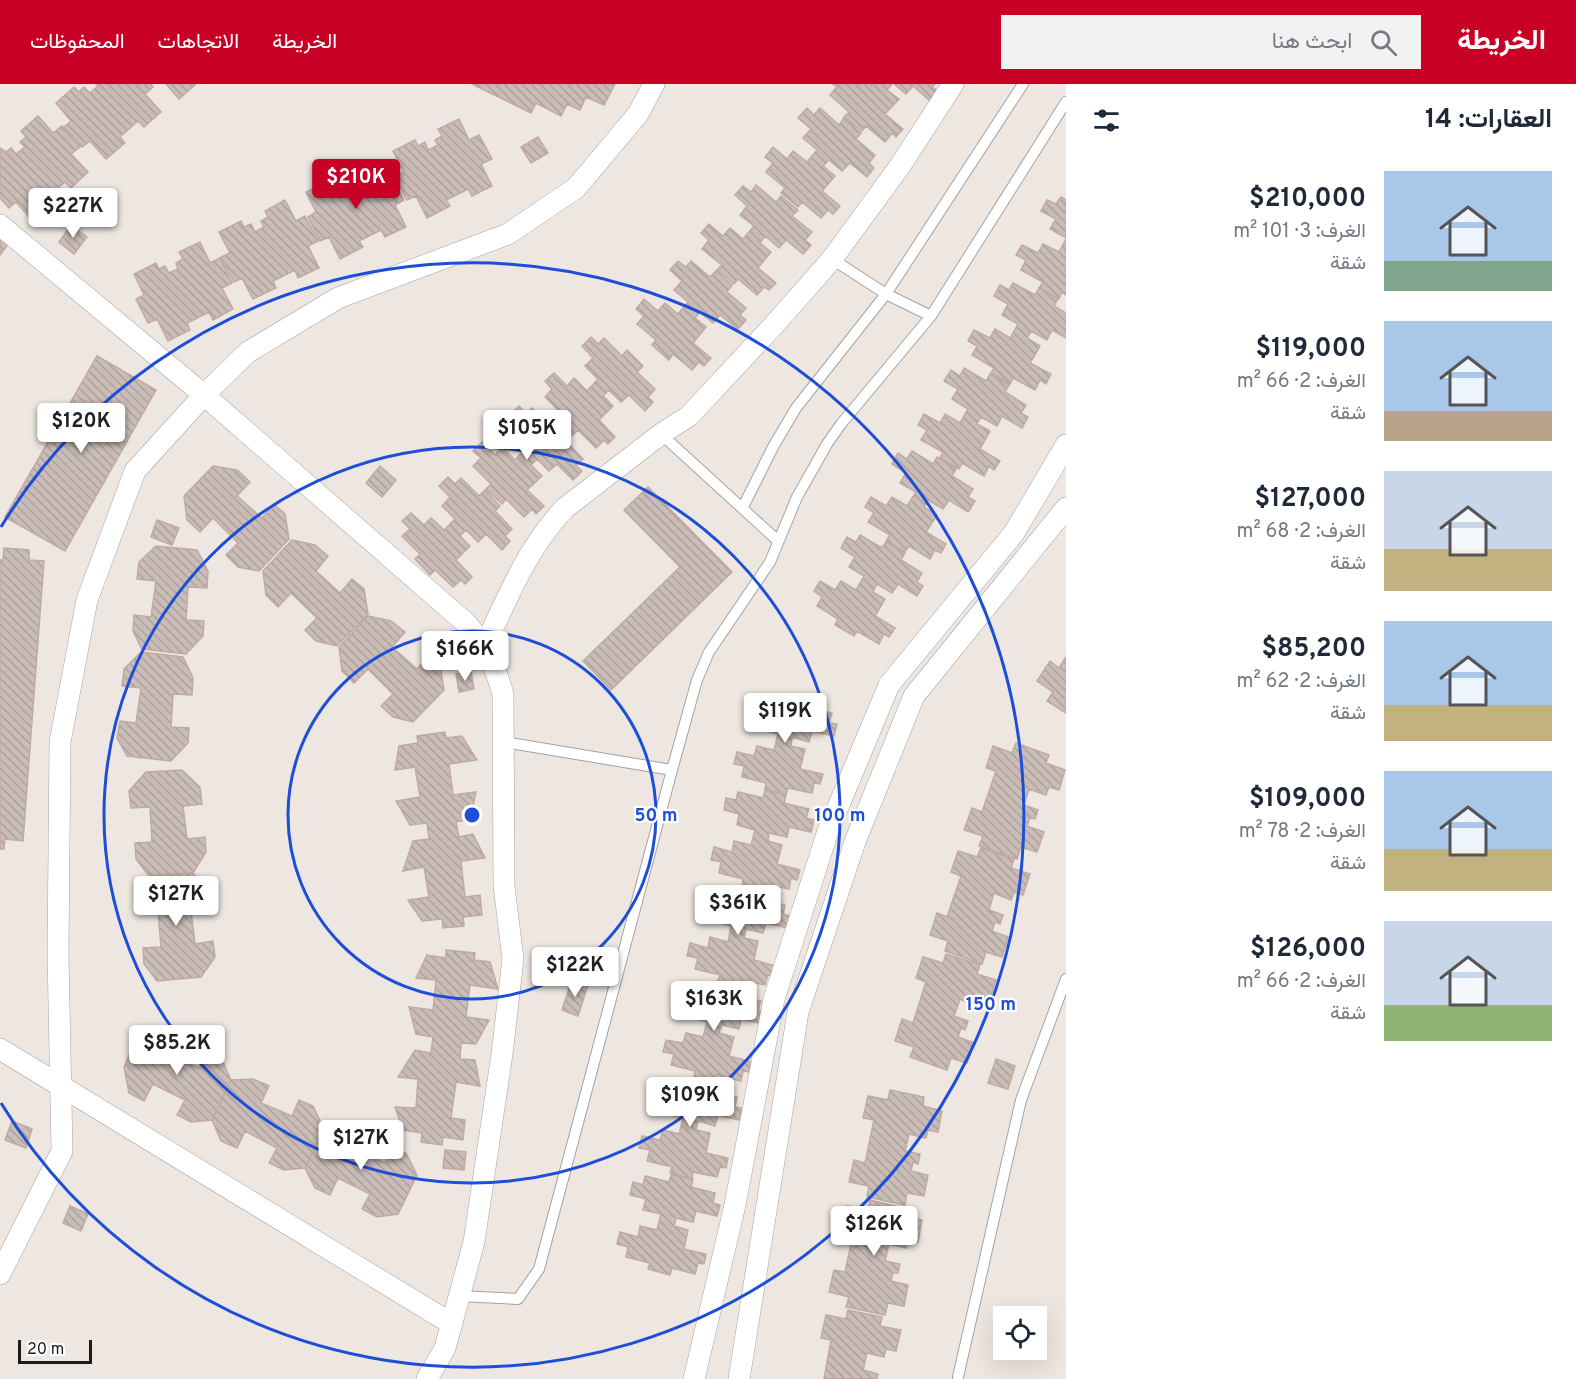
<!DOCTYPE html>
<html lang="ar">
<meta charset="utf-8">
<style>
body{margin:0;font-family:Overpass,Vazirmatn,sans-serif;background:#f2f2f3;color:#1f2937;direction:rtl;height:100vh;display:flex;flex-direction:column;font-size:22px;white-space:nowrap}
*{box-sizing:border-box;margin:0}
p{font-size:20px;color:#747a83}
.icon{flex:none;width:33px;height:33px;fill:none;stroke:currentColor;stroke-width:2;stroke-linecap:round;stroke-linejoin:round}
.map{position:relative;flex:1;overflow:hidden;direction:ltr}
.drawer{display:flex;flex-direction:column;background:#fff;width:510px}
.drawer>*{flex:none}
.tools{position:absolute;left:993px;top:1222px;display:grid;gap:12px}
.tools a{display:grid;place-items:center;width:54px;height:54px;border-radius:0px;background:#fff;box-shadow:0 6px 24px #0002;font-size:30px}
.scale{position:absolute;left:18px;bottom:15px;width:74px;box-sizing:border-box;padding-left:6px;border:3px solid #1c1c1c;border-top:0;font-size:16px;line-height:21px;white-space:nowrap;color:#1c1c1c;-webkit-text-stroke:4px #fff;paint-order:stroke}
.price{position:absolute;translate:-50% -51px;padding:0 14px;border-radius:6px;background:#fff;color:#222;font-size:20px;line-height:39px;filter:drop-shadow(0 2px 3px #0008)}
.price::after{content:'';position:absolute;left:50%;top:36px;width:18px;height:14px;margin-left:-9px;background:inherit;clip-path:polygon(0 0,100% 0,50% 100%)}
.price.selected{background:#c80025;color:#fff}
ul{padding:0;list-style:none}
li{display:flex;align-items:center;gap:18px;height:150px;padding:0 24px}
li span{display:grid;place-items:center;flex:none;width:168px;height:120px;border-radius:0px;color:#555}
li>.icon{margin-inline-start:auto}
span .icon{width:72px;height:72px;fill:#fffc;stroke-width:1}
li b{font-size:26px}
h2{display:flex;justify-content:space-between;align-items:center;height:72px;padding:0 24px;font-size:26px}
header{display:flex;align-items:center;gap:36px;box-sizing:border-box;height:84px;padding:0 30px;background:#c80025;color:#fff}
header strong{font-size:28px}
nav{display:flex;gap:33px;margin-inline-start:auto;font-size:21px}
.search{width:420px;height:54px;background:#f2f2f3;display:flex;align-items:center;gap:15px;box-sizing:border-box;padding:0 21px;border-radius:0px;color:#747a83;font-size:22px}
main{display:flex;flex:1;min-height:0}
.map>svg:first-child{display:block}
.building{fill:url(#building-back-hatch);stroke:#c1aaa2;stroke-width:1.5}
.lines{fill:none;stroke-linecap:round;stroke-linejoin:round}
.service-casing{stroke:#a3a3a3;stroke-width:12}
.minor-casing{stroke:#a3a3a3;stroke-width:22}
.service{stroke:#fff;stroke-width:10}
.minor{stroke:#fff;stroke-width:21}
.ring{fill:none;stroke:#1d4ed8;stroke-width:3}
.centre{fill:#1d4ed8;stroke:#fff;stroke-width:3}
.ring-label{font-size:18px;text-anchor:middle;font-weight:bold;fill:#1d4ed8;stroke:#fff;stroke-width:4.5;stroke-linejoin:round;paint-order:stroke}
</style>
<header>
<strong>الخريطة</strong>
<div class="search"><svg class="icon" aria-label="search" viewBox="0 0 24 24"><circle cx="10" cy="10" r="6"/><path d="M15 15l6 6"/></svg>ابحث هنا</div>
<nav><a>الخريطة</a><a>الاتجاهات</a><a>المحفوظات</a></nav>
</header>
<main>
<section class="drawer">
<h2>العقارات: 14<svg class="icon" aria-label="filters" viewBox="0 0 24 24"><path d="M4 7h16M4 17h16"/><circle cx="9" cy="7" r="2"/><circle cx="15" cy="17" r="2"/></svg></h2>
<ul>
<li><span style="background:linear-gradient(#a9c7e8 75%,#7fa58c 0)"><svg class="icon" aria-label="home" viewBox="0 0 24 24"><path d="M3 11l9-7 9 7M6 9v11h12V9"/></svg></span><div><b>$210,000</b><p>الغرف: 3 · 101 m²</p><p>شقة</p></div></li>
<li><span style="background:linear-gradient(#a9c7e8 75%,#b9a48a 0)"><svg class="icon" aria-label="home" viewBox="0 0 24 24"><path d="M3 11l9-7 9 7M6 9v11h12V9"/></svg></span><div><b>$119,000</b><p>الغرف: 2 · 66 m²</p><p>شقة</p></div></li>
<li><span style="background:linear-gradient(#c9d6e8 65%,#c2b280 0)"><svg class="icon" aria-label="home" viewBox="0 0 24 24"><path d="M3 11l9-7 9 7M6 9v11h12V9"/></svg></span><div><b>$127,000</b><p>الغرف: 2 · 68 m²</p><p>شقة</p></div></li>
<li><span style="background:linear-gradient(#a9c7e8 70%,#c2b280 0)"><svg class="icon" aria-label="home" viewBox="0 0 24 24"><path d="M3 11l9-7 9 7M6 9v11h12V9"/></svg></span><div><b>$85,200</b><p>الغرف: 2 · 62 m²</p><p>شقة</p></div></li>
<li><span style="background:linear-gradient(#a9c7e8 65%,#c2b280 0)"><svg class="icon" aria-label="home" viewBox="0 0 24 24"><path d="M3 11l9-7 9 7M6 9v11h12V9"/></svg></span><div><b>$109,000</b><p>الغرف: 2 · 78 m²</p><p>شقة</p></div></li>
<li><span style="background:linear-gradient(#c9d6e8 70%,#8fb573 0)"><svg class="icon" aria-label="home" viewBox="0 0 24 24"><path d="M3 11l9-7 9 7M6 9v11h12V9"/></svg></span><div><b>$126,000</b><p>الغرف: 2 · 66 m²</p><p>شقة</p></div></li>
</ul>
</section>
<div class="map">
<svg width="1066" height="1295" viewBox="0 0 1066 1295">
<defs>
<pattern id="building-back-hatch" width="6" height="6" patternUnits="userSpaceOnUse" patternTransform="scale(1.5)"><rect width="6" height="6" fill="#cabcb7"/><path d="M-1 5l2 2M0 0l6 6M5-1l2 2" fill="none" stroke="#ada19d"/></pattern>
</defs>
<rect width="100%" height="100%" fill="#eee7e1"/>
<path class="building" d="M96 0H151L153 3 145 10 161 28 144 43 138 37 120 53 125 59 106 75 90 57 82 63 64 43 71 37 56 19 74 3 79 8 84 3 90 9 98 2Z
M166 0H196L179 15Z
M472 0H615L604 21 586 13 580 26 567 20 561 32 536 19 531 29Z
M833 0H869L871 2 872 0H892L887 6 899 15 885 30 903 45 896 53 892 49 885 58 866 42 862 47 844 33 849 28 830 11 837 3Z
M894 0H935L932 3 938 7 930 17 913 2 906 10Z
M807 24 814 31 820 24 839 41 844 34 861 49 856 55 875 71 869 79 874 84 867 93 850 79 842 87 829 76 823 82 835 92 822 107 840 122 833 130 828 126 821 134 802 118 798 123 781 109 785 104 766 88 773 79 765 73 773 63 787 75 793 67 807 78 817 66 803 54 811 45 798 34Z
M38 32 53 49 62 42 80 63 71 70 88 88 71 104 65 98 46 114 52 119 32 136 16 118 9 124 0 114V64L6 68 11 64 16 70 25 63 20 58 26 53 21 47Z
M459 35 469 56 479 51 492 75 481 80 492 102 472 112 468 105 446 116 450 122 427 134 416 112 407 116 395 92 404 88 393 67 415 56 418 62 425 58 428 66 438 61 435 56 442 52 438 45Z
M538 53 548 69 531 79 521 63Z
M372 76 382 97 392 92 404 116 395 121 406 143 385 153 381 146 359 157 363 163 340 175 329 153 320 157 308 133 316 128 306 108 328 97 331 103 337 99 341 107 351 102 348 97 355 93 351 86Z
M756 101 776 118 781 112 798 126 792 132 812 148 805 156 811 161 803 170 786 156 779 164 765 152 760 159 771 168 758 184 776 199 769 206 764 203 757 211 738 195 734 200 717 186 722 181 702 165 709 156 701 149 709 140 723 152 730 144 743 155 754 142 740 131 747 122 735 111 743 102 751 108Z
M1061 113 1066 116V154L1050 145 1056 135 1041 127 1047 116 1056 120Z
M285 116 296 137 305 132 318 157 308 162 319 184 298 194 295 186 273 197 276 204 253 215 242 194 234 198 221 173 230 169 219 148 241 137 244 143 251 140 255 148 264 143 261 137 268 133 265 127Z
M71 141 87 153 74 170 59 158Z
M0 152 9 159 0 171Z
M1066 155V211L1062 208 1059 215 1039 204 1043 198 1021 186 1026 176 1016 171 1022 161 1038 169 1043 160 1059 168Z
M200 158 210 179 220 174 232 199 222 204 233 225 213 236 209 228 187 239 190 246 168 257 157 235 148 239 136 215 144 211 134 190 156 179 159 185 165 182 169 189 178 185 176 179 183 175 179 168Z
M678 177 686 183 691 177 710 193 716 187 732 201 727 208 746 224 740 231 746 236 738 245 720 231 713 239 700 228 695 234 706 243 693 259 711 274 704 282 699 278 692 286 673 270 669 276 652 261 656 256 637 240 644 232 636 225 644 215 658 227 665 219 678 230 688 218 674 206 682 197 670 186Z
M1013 199 1035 211 1039 204 1058 215 1054 222 1066 229V254L1052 246 1047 256 1031 247 1027 254 1040 262 1030 279 1051 290 1046 300 1040 296 1035 306 1013 294 1010 300 991 289 994 284 972 271 977 262 968 257 974 246 990 254 995 245 1010 254 1018 240 1002 231 1008 220 994 212 1000 201 1009 206Z
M591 253 598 260 604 254 622 272 627 266 643 282 637 288 655 305 648 313 653 318 645 327 629 311 621 318 609 306 603 312 613 322 599 336 615 353 608 360 604 356 596 364 578 346 573 351 558 335 563 331 545 313 552 305 545 297 554 289 567 302 574 294 587 307 598 295 585 282 593 274 582 262Z
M97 272 156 306 65 467 5 433Z
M964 284 986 297 990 290 1009 301 1005 308 1026 321 1021 329 1028 333 1022 344 1002 332 997 342 981 333 977 340 990 347 980 365 1000 377 994 386 989 382 984 392 962 379 959 385 940 374 943 368 921 356 927 346 918 341 924 330 940 339 945 330 960 339 968 325 952 315 958 305 944 297 951 286 960 292Z
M519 322 526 330 532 324 550 341 556 336 572 351 566 357 583 375 576 382 582 387 573 396 557 380 549 387 537 375 531 381 542 392 527 406 544 422 536 430 532 425 524 433 506 415 502 420 486 405 491 400 473 382 481 374 473 367 482 358 495 371 502 363 515 376 526 364 513 351 522 343 510 331Z
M912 367 933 380 937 373 956 385 952 392 973 405 968 413 975 417 968 428 949 416 943 425 928 416 924 423 937 431 926 448 946 460 941 469 935 466 930 475 909 462 905 468 886 457 890 451 868 438 874 429 865 423 871 413 886 422 892 413 907 422 916 408 900 399 906 389 892 380 898 369 907 375Z
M213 382 237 386 250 398 237 412 262 434 274 420 285 430 289 455 259 487 238 483 226 471 238 459 213 434 200 448 187 436 184 412Z
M380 382 396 396 382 413 366 399Z
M448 393 455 400 461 394 479 412 485 406 500 422 495 427 512 445 505 452 510 457 502 466 486 450 478 458 466 446 460 452 470 462 456 476 472 493 465 500 461 496 453 503 435 486 430 491 415 475 420 470 402 452 410 445 402 437 411 429 424 441 431 434 444 446 455 435 442 422 450 413 439 402Z
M648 403 732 488 611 606 583 577 680 483 624 426Z
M157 436 179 444 172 461 151 453Z
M860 451 882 464 886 458 905 469 901 476 922 489 917 498 923 502 917 512 898 500 892 509 877 500 873 508 885 515 875 532 895 544 889 553 884 550 879 560 857 547 854 552 835 541 838 535 817 522 822 513 814 507 820 497 835 506 841 497 856 506 864 492 849 483 855 473 841 464 847 453 856 458Z
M292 456 315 461 328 472 316 487 340 509 352 495 364 505 368 530 337 562 316 557 305 546 317 534 291 509 278 523 266 511 263 487Z
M156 462 197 466 208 487 207 504 188 503 186 536 204 537 203 552 186 570 142 565 133 547 134 531 151 533 156 497 137 495 139 478Z
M4 464 29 466V476L44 477 23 757 5 755 4 765H0V476H3Z
M368 532 391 537 405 548 392 563 417 585 429 571 440 581 444 606 413 638 393 633 381 622 393 610 368 585 354 599 342 587 339 563Z
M141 568 183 573 193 594 192 611 173 610 171 643 189 644 188 659 171 677 127 672 117 654 120 637 136 639 141 604 122 602 124 585Z
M1066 573V629L1047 617 1053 608 1037 597 1050 577 1059 584Z
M471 588 474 605 459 608 456 590Z
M788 610 809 615 807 623 832 629 829 639 837 640 834 652 812 647 809 658 792 653 791 662 805 665 800 685 823 690 820 700 814 699 812 709 788 704 786 710 765 705 766 699 742 693 744 682 734 680 737 668 754 672 757 662 774 666 778 650 760 646 762 634 746 630 749 618 759 620 761 612 786 618Z
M445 648 446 654 462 652 477 676 449 680 453 711 476 708 470 735 456 738 459 753 473 750 485 774 461 777 465 813 480 811 482 831 463 833 464 842 443 844 442 835 422 837 408 816 429 813 424 783 403 787 413 757 429 755 427 739 410 741 396 717 420 713 415 683 395 686 399 662 418 659 417 652Z
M1016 659 1049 671 1046 679 1065 686 1059 706 1049 703 1046 711 1029 705 1024 721 1038 726 1035 735 1030 734 1027 742 1044 748 1037 768 1021 763 1017 775 979 762 983 752 964 746 972 724 982 728 996 687 986 684 993 662 1012 669Z
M182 686 200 703 202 720 183 722 187 755 205 753 206 768 193 789 149 792 136 775 135 759 152 758 150 723 131 724 129 707 146 688Z
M765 706 786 711 784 719 809 725 806 734 814 736 811 748 789 743 787 753 769 749 768 757 782 761 777 780 800 786 797 796 791 794 789 805 765 800 763 806 742 801 743 795 719 789 721 778 711 776 714 763 732 768 734 757 751 761 755 746 737 741 739 730 724 726 726 714 736 716 738 708 763 714Z
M981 764 1014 775 1011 784 1030 790 1023 811 1014 808 1011 816 994 809 989 826 1003 831 1000 840 995 838 992 847 1008 853 1002 873 986 868 982 880 945 867 948 857 930 851 937 829 947 833 961 792 951 788 958 767 977 773Z
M193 789 208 807 210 824 191 827 195 860 213 857 215 873 201 893 157 897 144 880 143 864 161 863 158 828 139 829 138 812 151 792Z
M741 802 763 807 761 815 785 821 783 830 790 832 788 844 766 839 763 849 746 845 744 854 758 857 754 876 776 882 774 892 768 891 765 901 741 896 740 902 718 897 720 891 695 885 698 874 687 872 690 859 708 864 710 853 728 858 731 842 713 837 716 826 700 822 703 810 713 812 715 804 739 810Z
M446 866 475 869 474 876 490 878 498 905 470 901 466 933 489 936 476 960 461 959 460 975 475 976 480 1002 456 998 451 1034 465 1036 463 1056 443 1053 442 1061 421 1058 422 1049 403 1046 395 1023 416 1024 418 995 398 993 415 966 431 969 433 953 416 950 409 923 433 926 436 896 416 894 427 871 446 874Z
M946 870 980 881 977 890 996 896 989 917 979 914 976 922 960 915 954 932 968 937 965 946 961 944 958 953 974 959 967 979 951 974 947 986 910 973 914 963 895 957 902 935 913 939 926 898 916 894 923 873 943 879Z
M572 895 588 901 578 932 562 926Z
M717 897 738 903 736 911 761 917 758 926 766 928 763 940 741 935 739 945 722 941 719 949 734 953 729 972 752 978 750 988 743 987 741 997 717 991 715 998 694 993 695 987 671 981 674 970 663 968 666 956 683 959 686 949 703 953 707 938 689 933 691 922 676 918 678 906 689 908 690 900 715 906Z
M160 947 177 953 169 971 199 984 206 968 221 974 231 996 212 1036 191 1038 177 1031 185 1016 153 1000 144 1017 129 1009 124 983 137 953Z
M996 975 1015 982 1008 1005 988 999Z
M693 994 715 999 713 1007 737 1013 735 1023 742 1024 739 1036 718 1031 715 1042 698 1037 696 1046 710 1049 706 1069 728 1074 726 1084 720 1083 717 1093 693 1088 692 1095 670 1089 672 1083 647 1077 650 1066 639 1064 642 1052 660 1056 663 1046 679 1050 683 1034 665 1030 668 1018 652 1014 655 1002 665 1004 667 996 691 1002Z
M253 995 269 1002 261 1019 292 1032 299 1016 313 1022 324 1045 305 1084 284 1086 269 1079 277 1064 245 1047 237 1064 221 1057 212 1036 231 996Z
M890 1006 924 1013 923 1022 942 1027 938 1048 928 1046 926 1054 909 1050 905 1067 920 1070 918 1080 913 1078 911 1087 928 1091 924 1112 907 1109 905 1121 867 1113 869 1102 849 1098 854 1076 865 1079 874 1036 863 1034 868 1012 888 1016Z
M12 1037 32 1045 26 1064 5 1056Z
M346 1041 362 1048 355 1065 385 1079 392 1063 406 1069 417 1091 398 1130 377 1133 362 1125 370 1110 338 1094 330 1111 315 1104 305 1084 324 1045Z
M445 1066 466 1068 464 1086 443 1084Z
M671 1091 693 1095 691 1103 715 1109 713 1119 720 1121 717 1132 696 1127 693 1138 676 1134 674 1142 688 1146 684 1165 706 1170 704 1180 698 1179 695 1190 672 1184 670 1191 648 1185 650 1179 626 1173 628 1163 617 1160 620 1148 638 1153 640 1142 657 1146 661 1130 643 1126 646 1115 630 1111 633 1098 643 1101 645 1092 669 1098Z
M870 1116 904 1124 902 1132 922 1136 918 1158 908 1156 906 1164 889 1160 885 1177 900 1180 898 1189H893L891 1197 908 1201 904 1222 888 1219 885 1231 846 1223 849 1213 829 1208 834 1186 845 1188 854 1146 843 1144 847 1122 868 1126Z
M70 1122 88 1130 81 1147 63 1139Z
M848 1226 882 1233 880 1242 901 1246 896 1267 886 1265 884 1273 867 1269 863 1286 878 1290 877 1295H824L831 1256 821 1254 826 1231 846 1235Z"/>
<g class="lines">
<defs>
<path id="service" d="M832 175 886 210 931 232
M661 350 778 457
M743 423 773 363 796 324 886 210 1023 0
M504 658 672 686
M459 1212 518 1215 539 1185 672 686 697 596 709 568 770 478 797 413 827 360 841 340 931 232 1066 18
M958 1293 1021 1016 1066 895"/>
<path id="minor" d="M0 141 204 311 467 540C487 565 494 579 503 610L504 802 513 875 502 970 474 1158 445 1264 427 1295
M485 561C508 513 527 464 565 424L661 350 689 332 774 241 832 175 900 82 953 0
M0 965 452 1240
M0 1190 62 1067 58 870 60 658 87 516 135 387 204 311 248 268 338 214 508 150 576 104 638 30 654 0
M694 1295 735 1121 774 915 828 747 889 601 1014 449 1066 361
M739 1295 798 928 856 755 914 612 1066 424"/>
</defs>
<use href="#service" class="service-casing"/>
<use href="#minor" class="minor-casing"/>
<use href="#service" class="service"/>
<use href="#minor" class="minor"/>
</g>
<g class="ring">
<circle cx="472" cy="731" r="184"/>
<circle cx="472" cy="731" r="368"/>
<path d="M1 443A552 552 0 1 1 1 1019"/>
</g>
<circle cx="472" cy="731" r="9" class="centre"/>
<g class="ring-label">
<text x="656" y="737">50 m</text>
<text x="840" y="737">100 m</text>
<text x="991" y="926">150 m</text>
</g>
</svg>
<div class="tools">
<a><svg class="icon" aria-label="locate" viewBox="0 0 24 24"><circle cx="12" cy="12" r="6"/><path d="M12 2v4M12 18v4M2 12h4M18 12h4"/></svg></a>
</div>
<div class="scale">20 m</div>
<b class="price selected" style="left:356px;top:126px">$210K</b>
<b class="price" style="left:73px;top:155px">$227K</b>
<b class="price" style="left:81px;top:370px">$120K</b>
<b class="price" style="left:527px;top:377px">$105K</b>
<b class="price" style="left:465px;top:598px">$166K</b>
<b class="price" style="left:785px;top:660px">$119K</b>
<b class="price" style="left:176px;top:843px">$127K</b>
<b class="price" style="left:738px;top:852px">$361K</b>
<b class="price" style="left:575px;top:914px">$122K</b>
<b class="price" style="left:714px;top:948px">$163K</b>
<b class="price" style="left:177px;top:992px">$85.2K</b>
<b class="price" style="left:690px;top:1044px">$109K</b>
<b class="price" style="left:361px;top:1087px">$127K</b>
<b class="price" style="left:874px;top:1173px">$126K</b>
</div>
</main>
